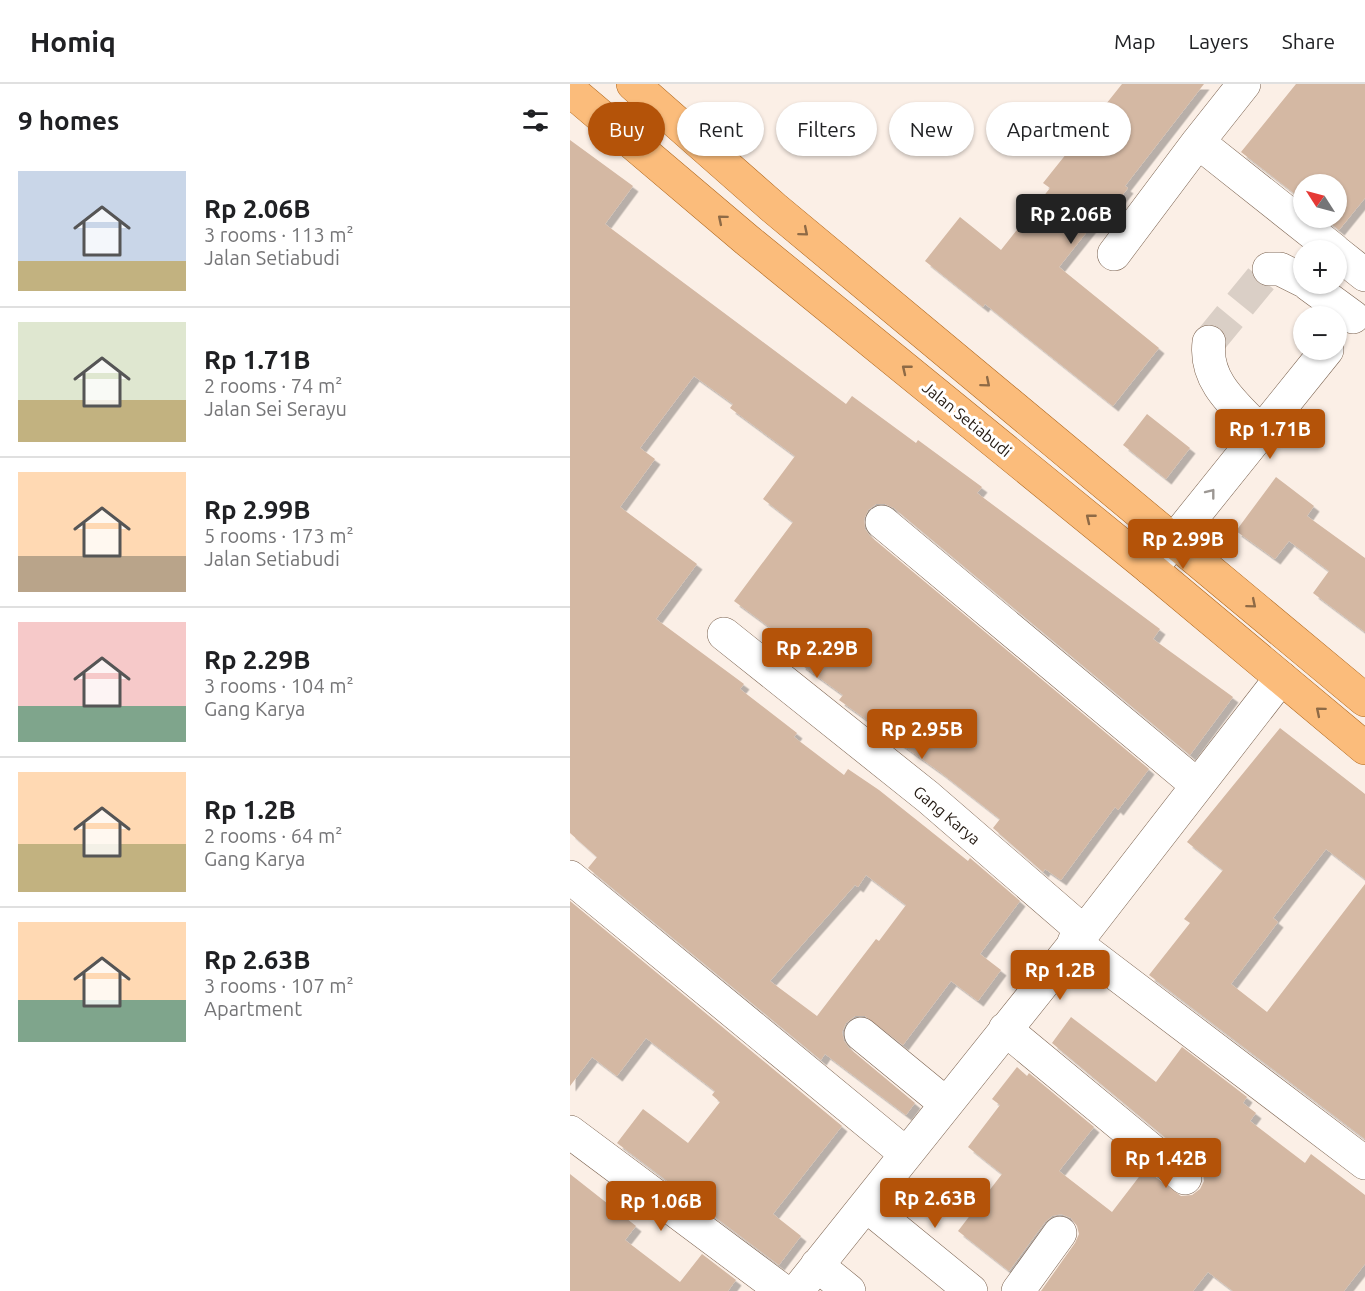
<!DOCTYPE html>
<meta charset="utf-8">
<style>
body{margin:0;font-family:Ubuntu,sans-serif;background:#f2f2f2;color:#202124;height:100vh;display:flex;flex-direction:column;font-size:22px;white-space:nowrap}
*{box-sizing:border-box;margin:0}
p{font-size:20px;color:#757577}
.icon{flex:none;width:33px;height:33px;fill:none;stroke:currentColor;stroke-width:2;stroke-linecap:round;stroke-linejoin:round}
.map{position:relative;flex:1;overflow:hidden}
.side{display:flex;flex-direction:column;background:#fff;width:570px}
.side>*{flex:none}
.banner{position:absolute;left:18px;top:18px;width:570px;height:54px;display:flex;gap:12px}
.needle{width:39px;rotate:306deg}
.tools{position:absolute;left:723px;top:90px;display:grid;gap:12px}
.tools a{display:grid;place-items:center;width:54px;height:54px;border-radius:50%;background:#fff;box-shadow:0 2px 4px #0004;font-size:30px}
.price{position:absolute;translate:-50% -51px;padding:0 14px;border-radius:6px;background:#b45309;color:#fff;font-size:20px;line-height:39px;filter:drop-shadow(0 2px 3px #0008)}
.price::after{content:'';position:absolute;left:50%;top:36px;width:18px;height:14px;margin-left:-9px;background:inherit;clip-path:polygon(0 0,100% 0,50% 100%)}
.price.selected{background:#222;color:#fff}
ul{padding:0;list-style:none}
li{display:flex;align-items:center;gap:18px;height:150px;padding:0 18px}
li+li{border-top:2px solid #e0e0e0}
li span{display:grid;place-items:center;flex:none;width:168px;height:120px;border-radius:0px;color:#555}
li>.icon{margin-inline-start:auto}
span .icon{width:72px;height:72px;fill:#fffc;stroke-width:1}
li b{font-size:26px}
h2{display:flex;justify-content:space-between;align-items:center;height:72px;padding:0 18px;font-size:26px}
.chip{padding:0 21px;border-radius:27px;background:#fff;box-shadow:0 2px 4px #0004;font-size:21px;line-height:54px}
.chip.selected{background:#b45309;color:#fff}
header{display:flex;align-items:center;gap:36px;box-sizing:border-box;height:84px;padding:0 30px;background:#fff;border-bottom:2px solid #e0e0e0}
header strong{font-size:28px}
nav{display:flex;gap:33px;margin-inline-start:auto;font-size:21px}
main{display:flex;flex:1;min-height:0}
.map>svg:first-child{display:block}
.building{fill:#d4b8a3;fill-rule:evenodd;filter:url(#shadow)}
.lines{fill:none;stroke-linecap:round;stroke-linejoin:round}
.minor-tunnel{stroke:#dacfc6;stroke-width:33;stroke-dasharray:33 16;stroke-linecap:butt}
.minor-casing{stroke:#7a614e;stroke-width:34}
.major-casing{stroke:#ae661c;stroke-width:34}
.minor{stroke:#fff;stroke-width:33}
.major{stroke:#fbbc7b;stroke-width:33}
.oneway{stroke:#8e6a46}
.oneway2{stroke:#9c9793}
.labels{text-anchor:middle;stroke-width:6;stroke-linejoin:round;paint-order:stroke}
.street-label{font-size:16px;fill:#221810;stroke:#fff}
</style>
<header>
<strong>Homiq</strong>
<nav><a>Map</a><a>Layers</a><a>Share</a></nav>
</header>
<main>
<section class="side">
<h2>9 homes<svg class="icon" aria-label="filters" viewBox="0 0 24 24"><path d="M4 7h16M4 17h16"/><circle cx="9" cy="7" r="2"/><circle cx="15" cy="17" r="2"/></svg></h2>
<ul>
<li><span style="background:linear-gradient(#c9d6e8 75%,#c2b280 0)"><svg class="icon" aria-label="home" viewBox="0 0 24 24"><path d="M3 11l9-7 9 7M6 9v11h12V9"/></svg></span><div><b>Rp 2.06B</b><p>3 rooms · 113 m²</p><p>Jalan Setiabudi</p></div></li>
<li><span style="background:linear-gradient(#dfe7d0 65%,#c2b280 0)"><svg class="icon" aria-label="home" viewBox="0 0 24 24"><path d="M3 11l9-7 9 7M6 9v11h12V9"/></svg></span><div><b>Rp 1.71B</b><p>2 rooms · 74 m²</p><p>Jalan Sei Serayu</p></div></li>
<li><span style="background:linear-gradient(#ffd9b3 70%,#b9a48a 0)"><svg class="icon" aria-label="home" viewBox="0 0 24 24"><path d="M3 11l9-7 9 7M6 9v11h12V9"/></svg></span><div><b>Rp 2.99B</b><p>5 rooms · 173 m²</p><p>Jalan Setiabudi</p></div></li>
<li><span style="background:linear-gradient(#f6c9c9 70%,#7fa58c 0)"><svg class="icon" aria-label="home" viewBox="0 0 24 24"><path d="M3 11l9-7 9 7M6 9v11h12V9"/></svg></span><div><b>Rp 2.29B</b><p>3 rooms · 104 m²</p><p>Gang Karya</p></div></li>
<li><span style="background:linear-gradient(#ffd9b3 60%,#c2b280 0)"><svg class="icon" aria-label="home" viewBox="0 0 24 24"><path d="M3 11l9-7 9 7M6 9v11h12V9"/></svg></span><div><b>Rp 1.2B</b><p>2 rooms · 64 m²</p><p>Gang Karya</p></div></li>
<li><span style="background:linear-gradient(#ffd9b3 65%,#7fa58c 0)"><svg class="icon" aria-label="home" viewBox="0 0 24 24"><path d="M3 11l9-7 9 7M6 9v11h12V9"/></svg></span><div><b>Rp 2.63B</b><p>3 rooms · 107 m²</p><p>Apartment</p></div></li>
</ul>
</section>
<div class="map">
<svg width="795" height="1207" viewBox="0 0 795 1207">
<defs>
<filter id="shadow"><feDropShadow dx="5.5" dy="5.5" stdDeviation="0" flood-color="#0004"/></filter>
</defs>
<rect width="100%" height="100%" fill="#fbefe6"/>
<path class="building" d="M552 0H634L555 102 558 104 528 142 524 139 489 183 589 264 543 322 415 220 413 223 355 177 390 133 431 166 480 104 473 99Z
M726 0H795V114L769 146 754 134H766V100H734V117L671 68Z
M0 56 63 102 35 140 276 320 282 312 346 359 348 356 412 403 407 409 590 545 583 555 663 613 620 671 324 424 315 420H306L298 426 294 435 295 445 300 452 579 685 548 726 545 723 491 796 475 785 473 788 423 744 430 735 370 688 269 616 273 611 230 580 233 575 199 549 202 545 164 517 223 438 193 415 225 372 160 324 163 320 124 292 70 364 85 375 50 423 127 480 86 535 174 600 170 605 227 649 224 653 274 691 278 685 309 706 398 777 400 774 450 817 410 870 431 886 408 917 381 897 333 961 295 932H285L276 939 272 948 274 957 279 964 345 1019 336 1031 255 970 251 976 18 784 27 773 0 749ZM296 791 336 821 309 857 306 855 247 932 200 897 285 801 288 803Z
M577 330 620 364 596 395 553 361Z
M706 393 744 422 737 432 795 474V548L743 509 759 487 719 457 705 475 666 447Z
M710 644 795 710V795L756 765 703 834 708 838 661 900 697 928 795 800V1055L579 891 620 839 614 835 653 786 617 758Z
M0 817 272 1042 203 1130 231 1152 209 1181 47 1059 73 1025 118 1059 150 1018 142 1011 145 1007 76 954 47 992 22 973 0 1002Z
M501 933 586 998 612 963 677 1013 673 1019 686 1029 680 1037 735 1079 741 1070 795 1111V1180L774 1207H663L638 1188 623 1207H471L505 1159 509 1150 507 1142 501 1134 491 1130 482 1132 475 1138 439 1187 388 1147 432 1090 398 1063 430 1021 422 1015 447 983 457 992 459 989 524 1043 489 1087 542 1128 575 1085 611 1112 622 1111 630 1105 634 1097 633 1088 627 1080 482 959Z
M0 1090 66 1142 55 1156 110 1198 132 1170 166 1196 158 1207H0Z"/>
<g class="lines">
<path class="minor-tunnel" d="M639 258 699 185"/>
<defs>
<path id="minor" d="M628 58 674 0
M766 168 795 191
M544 170 628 58 764 166
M699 185H710L734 197
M738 200 783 233
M639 258C634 297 665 321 690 347
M312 438 627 701
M581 485 757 266
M154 550 358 713 514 848
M0 793 335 1069
M504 858 795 1079
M435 945 615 1094
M291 950 375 1019
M0 1048 213 1207
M297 1122 401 1207
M247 1181 279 1207
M227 1207 514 848 711 594
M448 1207 490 1149"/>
<path id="major" d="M63 0 204 124 795 616
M0 6 177 156 581 485 795 664"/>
</defs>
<use href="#minor" class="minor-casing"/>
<use href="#major" class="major-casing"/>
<use href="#minor" class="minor"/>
<use href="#major" class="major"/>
</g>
<defs><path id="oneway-chevron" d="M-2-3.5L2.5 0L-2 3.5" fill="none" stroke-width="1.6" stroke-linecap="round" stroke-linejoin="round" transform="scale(1.5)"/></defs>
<g class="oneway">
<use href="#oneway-chevron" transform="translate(152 135) rotate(-140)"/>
<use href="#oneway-chevron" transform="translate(234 148) rotate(40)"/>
<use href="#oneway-chevron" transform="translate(336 285) rotate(-141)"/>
<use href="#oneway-chevron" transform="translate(416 299) rotate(40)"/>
<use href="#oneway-chevron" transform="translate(520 434) rotate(-141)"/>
<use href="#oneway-chevron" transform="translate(682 520) rotate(40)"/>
<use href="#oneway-chevron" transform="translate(750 627) rotate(-140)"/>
</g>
<use class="oneway2" href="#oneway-chevron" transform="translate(641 409) rotate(-52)"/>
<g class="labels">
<g class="street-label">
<text transform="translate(397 335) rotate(39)" y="6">Jalan Setiabudi</text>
<text transform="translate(377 731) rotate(40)" y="6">Gang Karya</text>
</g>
</g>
</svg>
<div class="tools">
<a><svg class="needle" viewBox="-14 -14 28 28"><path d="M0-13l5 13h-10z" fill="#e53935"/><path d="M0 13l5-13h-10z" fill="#757577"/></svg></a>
<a>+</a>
<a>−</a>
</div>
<b class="price selected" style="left:501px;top:161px">Rp 2.06B</b>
<b class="price" style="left:700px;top:376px">Rp 1.71B</b>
<b class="price" style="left:613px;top:486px">Rp 2.99B</b>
<b class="price" style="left:247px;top:595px">Rp 2.29B</b>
<b class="price" style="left:352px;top:676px">Rp 2.95B</b>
<b class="price" style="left:490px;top:917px">Rp 1.2B</b>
<b class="price" style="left:596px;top:1105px">Rp 1.42B</b>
<b class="price" style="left:365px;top:1145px">Rp 2.63B</b>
<b class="price" style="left:91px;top:1148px">Rp 1.06B</b>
<div class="banner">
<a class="chip selected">Buy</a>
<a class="chip">Rent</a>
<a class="chip">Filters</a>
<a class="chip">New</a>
<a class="chip">Apartment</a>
</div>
</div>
</main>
